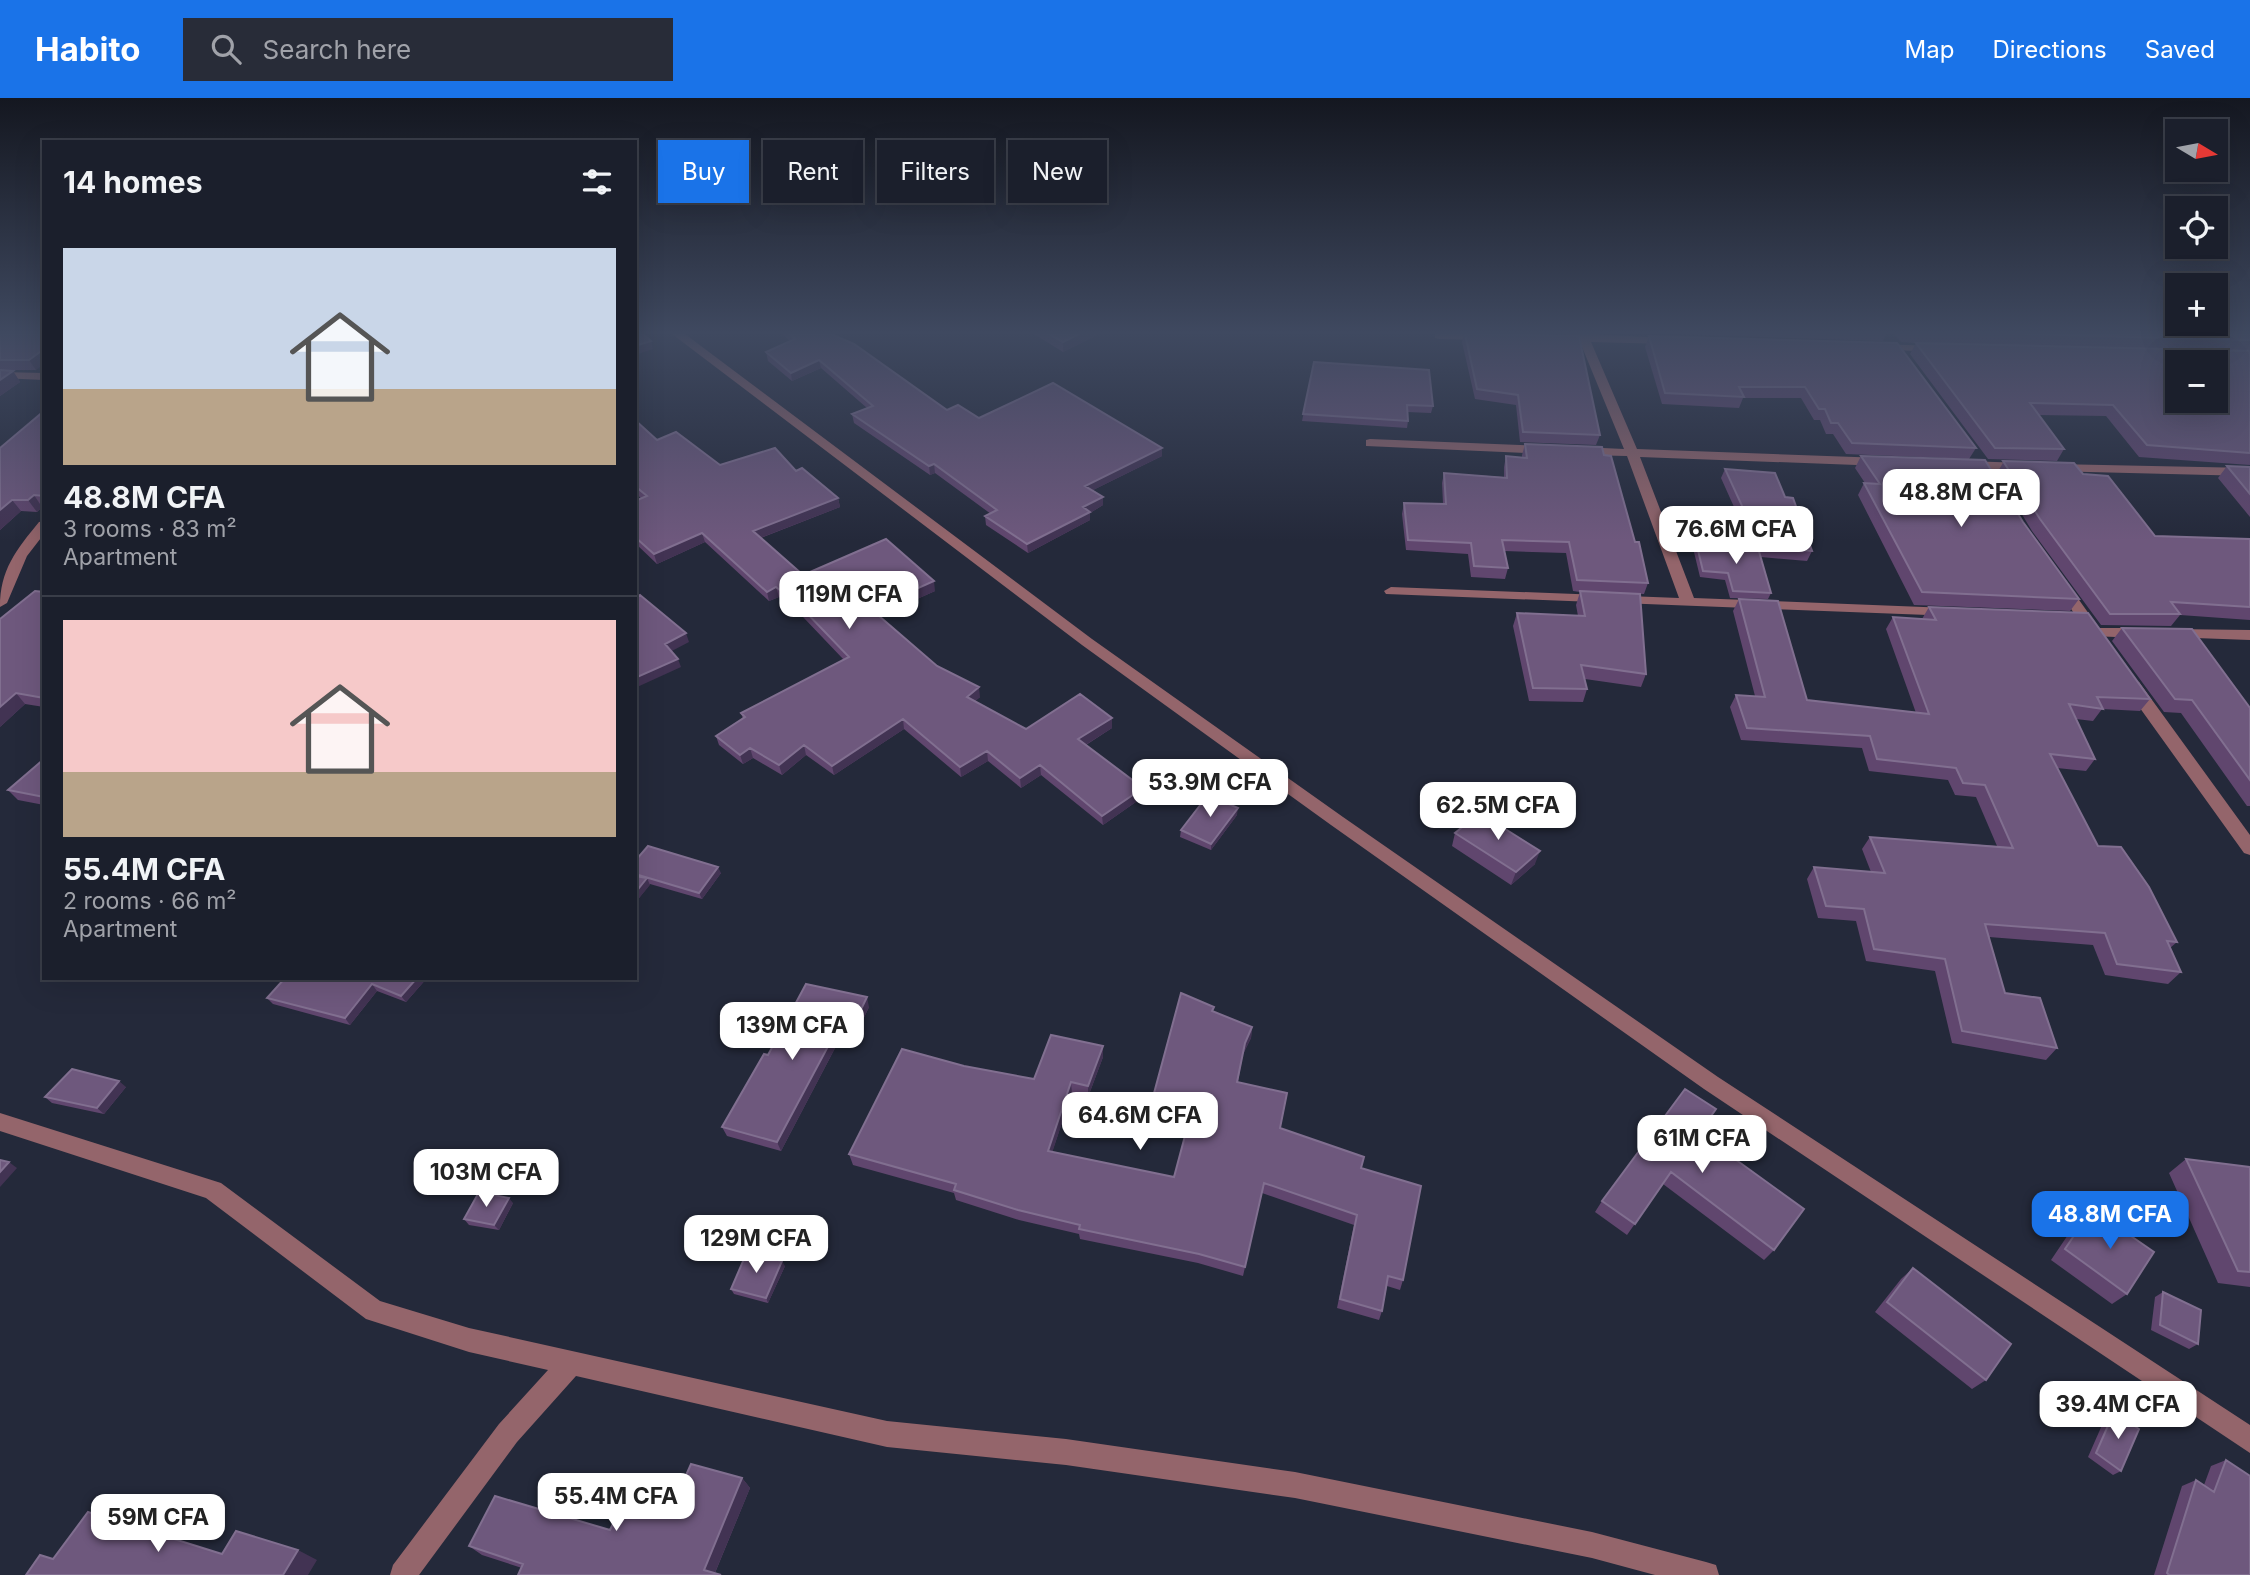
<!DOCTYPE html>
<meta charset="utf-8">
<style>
body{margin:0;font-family:Inter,sans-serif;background:#282c38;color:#f1f3f6;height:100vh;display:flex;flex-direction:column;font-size:26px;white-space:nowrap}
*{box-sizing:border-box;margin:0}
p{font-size:23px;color:#a0a2a9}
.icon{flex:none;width:38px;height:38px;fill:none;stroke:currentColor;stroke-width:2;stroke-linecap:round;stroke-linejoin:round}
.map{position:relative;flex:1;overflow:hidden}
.panel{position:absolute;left:42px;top:42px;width:595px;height:840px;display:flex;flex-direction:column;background:#1b1f2c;border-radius:0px;box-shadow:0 7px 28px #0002,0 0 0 2px #393d48}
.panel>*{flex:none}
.top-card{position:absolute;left:658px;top:42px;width:665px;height:63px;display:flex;gap:14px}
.needle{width:46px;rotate:100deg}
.tools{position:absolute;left:2165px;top:21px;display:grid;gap:14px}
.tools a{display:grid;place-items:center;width:63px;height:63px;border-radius:0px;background:#1b1f2c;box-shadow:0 7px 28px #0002,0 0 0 2px #393d48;font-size:35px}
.price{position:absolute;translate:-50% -60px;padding:0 16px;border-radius:14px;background:#fff;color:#222;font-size:23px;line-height:46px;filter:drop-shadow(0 2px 4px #0008)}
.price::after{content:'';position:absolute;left:50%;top:42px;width:21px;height:16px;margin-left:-10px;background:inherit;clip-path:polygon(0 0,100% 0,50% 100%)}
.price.current{background:#1a73e8;color:#fff}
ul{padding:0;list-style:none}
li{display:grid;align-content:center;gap:14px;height:371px;padding:0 21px}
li+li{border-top:2px solid #393d48}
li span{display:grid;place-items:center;height:217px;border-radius:0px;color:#555}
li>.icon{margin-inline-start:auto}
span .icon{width:126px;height:126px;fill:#fffc;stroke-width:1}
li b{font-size:30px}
h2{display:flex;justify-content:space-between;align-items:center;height:84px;padding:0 21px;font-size:30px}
.pill{padding:0 24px;border-radius:0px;background:#1b1f2c;box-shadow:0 7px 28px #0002,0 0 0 2px #393d48;font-size:24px;line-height:63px}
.pill.current{background:#1a73e8;color:#fff}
header{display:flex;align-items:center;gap:42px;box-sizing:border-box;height:98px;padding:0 35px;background:#1a73e8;color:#fff}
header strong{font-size:33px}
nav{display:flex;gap:38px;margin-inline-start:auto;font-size:24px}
.search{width:490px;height:63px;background:#282c38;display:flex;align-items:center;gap:18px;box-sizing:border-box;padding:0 24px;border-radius:0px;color:#a0a2a9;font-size:26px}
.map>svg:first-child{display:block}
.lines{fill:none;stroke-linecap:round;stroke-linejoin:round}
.minor{fill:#94656b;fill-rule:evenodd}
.wall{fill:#60466e}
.shaded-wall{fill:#423353}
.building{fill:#6e587d;stroke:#816f90;stroke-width:2;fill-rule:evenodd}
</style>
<header>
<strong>Habito</strong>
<div class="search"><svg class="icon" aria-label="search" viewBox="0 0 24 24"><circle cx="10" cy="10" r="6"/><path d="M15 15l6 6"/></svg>Search here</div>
<nav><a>Map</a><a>Directions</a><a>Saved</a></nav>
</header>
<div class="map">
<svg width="2250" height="1477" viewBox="0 0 2250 1477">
<rect width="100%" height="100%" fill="#24293a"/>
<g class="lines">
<path class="minor" d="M672 236H685L1092 541 1343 719 1718 979 2250 1327V1355L1704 991 1331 727 1082 547Z
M1435 236H1490L1493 239 1487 242 1439 241 1435 240Z
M1588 236 1669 240 1675 243 1669 246 1591 244 1637 351 1883 360 1889 364 1883 368 1640 359 1694 500 1949 510 1956 515 1954 518 1386 496 1384 493 1391 489 1679 500 1627 358 1582 357 1576 353 1582 349 1624 351 1580 244 1557 243 1551 240 1557 237Z
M1879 246 1935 248 1941 251 1935 254 1875 251 1873 249Z
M0 274 44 275V282L0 280Z
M1370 341 1547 348 1553 352 1547 356 1366 348V342Z
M1967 363 2023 365 2029 369 2023 373 1962 370V364Z
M2054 366 2250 370V378L2049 373 2048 370Z
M44 423V436L27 458 7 505 0 509C0 472 16 452 39 424Z
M2062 484 2067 485 2099 530H2142L2149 535 2142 540 2090 538 2055 488Z
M2173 531 2250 532V542L2168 539 2166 536Z
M2133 583 2139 584 2250 737V757L2244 755 2127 592 2125 588 2127 584Z
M0 1015 221 1085 380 1203 469 1230 887 1323 1066 1341 1295 1374 1592 1434 1706 1464 1716 1467 1719 1477H1655L1592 1460 1295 1400 1066 1367 887 1349 576 1278 517 1344 419 1477H390L393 1467 499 1326 548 1272 469 1254 366 1221 206 1100 0 1033Z"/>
</g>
<path class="wall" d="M0 236H44L36 272H1L13 273 20 284 0 298Z
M782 236H831L947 312 979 320 1162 358 1093 392 1103 399V407L1090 415V422L1028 455 986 427 985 418 991 416 935 375 930 377 854 325 852 316 867 310 821 270 792 283 768 263 766 254 790 243Z
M1034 236H1099L1063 254Z
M1464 236H1521L1600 337 1596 347 1520 344 1516 307 1475 301 1462 244Z
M1676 236H1886L1883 243Z
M1894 236H2250V367L2139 359 2106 318 2038 317 2064 351 2057 363 1988 361 1910 256 1916 245 1901 244Z
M1649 238 1897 245 1976 350 1969 361 1846 356 1833 336H1826L1820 322H1814L1801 300H1743L1739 310 1662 306 1645 249Z
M1314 264 1433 308 1431 315 1407 314 1408 323 1407 330 1302 323Z
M44 313V409H42L37 414 21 413 0 432V350Z
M635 322 657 342 720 367 796 373 838 400 840 409 761 440 803 477 935 493 879 518 937 568 980 599 974 604 1026 631 1112 620V630L1086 647 1143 699 1103 727 1041 677 1021 690 988 663 961 679 904 631 834 677 806 657 782 677 753 660 743 666 719 647 716 638 743 621 741 615 844 562 803 519 779 499 769 503 705 444 657 466 635 445V403L642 401 635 395Z
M1525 346 1604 357 1635 444 1648 485 1644 496 1617 495 1646 576 1641 589 1585 581 1587 591 1583 604 1529 603 1513 528 1517 515 1578 518 1576 507 1580 494 1573 493 1566 455 1504 453 1508 470 1505 481 1471 479 1468 456 1406 452 1402 416 1404 405 1443 406 1442 385 1444 375 1504 379V369L1506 358 1522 360V357Z
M1861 358 2023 424 2079 501 2070 513 1914 507 1858 397 1864 385H1865L1855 370Z
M2004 363 2083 376 2155 438 2250 441V522L2180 517 2171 528 2101 527 2032 433 1997 375Z
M2227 368 2250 369V419L2218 380Z
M1725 371 1785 399 1812 453 1807 463 1761 459 1771 495 1768 501 1730 500 1725 482 1700 479 1693 450 1696 444 1752 449 1721 380Z
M44 494V609L25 606 0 629Z
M1739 501 1807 602 1916 615 1886 531 1893 519 1922 521 1929 509 2150 601 2140 613 2102 611 2093 623 2076 621 2095 661 2086 673 2057 670 2098 748 2177 844 2170 850 2181 874 2168 886 2105 877 2093 847 1989 839 2005 895 2057 950 2046 962 1952 945 1935 873 1866 863 1856 823 1818 820 1807 781 1814 769 1871 774 1862 751 1870 739 1997 748 1976 699 1955 697 1948 682 1869 673 1862 650 1741 642 1730 609 1736 597 1755 598 1733 513Z
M2122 530 2250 610V708H2247L2181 615 2164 614 2112 543Z
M44 661V707L18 702 8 692Z
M1237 717 1211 752 1180 739 1181 732Z
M1455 735 1535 766 1511 787 1452 748Z
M635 763 721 775 702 801 650 786 635 805Z
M427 880 406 904 377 893 350 927 273 906 267 900Z
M869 909 856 936 844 933 781 1053 727 1038 722 1029 768 957Z
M1213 913 1252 929 1251 940 1243 956 1238 984 1280 1031 1361 1070 1403 1182 1400 1192 1387 1188 1382 1213 1379 1222 1337 1210 1354 1127 1262 1095 1243 1178 1198 1165 1080 1141 1079 1136 1019 1122 956 1102 954 1095 853 1067 849 1056 964 968 1034 981 1103 948V959L1088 999 1072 995 1052 1054 1174 1079 1187 1029 1149 1021 1150 1010Z
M126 989 104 1016 52 1005 45 999Z
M1699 1035 1774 1152 1764 1162 1663 1086 1627 1137 1595 1114 1602 1103Z
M2186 1061 2250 1069V1189L2218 1185 2169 1075Z
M513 1105 499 1132 469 1127 464 1121Z
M2092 1111 2127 1196 2112 1206 2051 1162 2078 1122Z
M785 1168 768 1205 734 1196 731 1191Z
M1913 1170 1986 1282 1972 1291 1875 1214 1901 1181Z
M2163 1194 2198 1246 2189 1251 2151 1232 2155 1199Z
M2114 1314 2121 1373 2113 1377 2088 1359 2106 1318Z
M2226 1362 2250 1477H2154L2182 1388 2196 1382 2204 1387 2211 1368Z
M742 1380 750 1390 715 1475 522 1470 482 1457 469 1448 610 1432 672 1409Z"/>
<path class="shaded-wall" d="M1079 236H1099L1063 254V244Z
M651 243 653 251 635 257V248Z
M44 251V266L36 272 29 262Z
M819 262 821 270 792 283 791 275Z
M13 273 20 284 0 298V282Z
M1162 350V358L1085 396V388Z
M934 366 935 375 930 377 929 368Z
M34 397 42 409 37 414 28 402Z
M1103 399V407L1090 415V422L1028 455 1027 446 1083 409Z
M838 400 840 409 755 442 753 433Z
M12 402 21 413 0 432V412Z
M702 435 705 444 657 466 654 456Z
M934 483 935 493 873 521 871 511Z
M776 489 779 499 769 503 767 494Z
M686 535 689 544 668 555 665 546Z
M678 561 681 569 635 590V580Z
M979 589 980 599 968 609 967 599Z
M16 595 25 606 0 629V609Z
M1112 620V630L1079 651 1078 641Z
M903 621 904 631 834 677 832 668Z
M804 647 806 657 782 677 779 667Z
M750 650 753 660 743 666 740 657Z
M987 653 988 663 961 679 960 669Z
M1040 667 1041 677 1021 690 1020 680Z
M1143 690V699L1103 727 1102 718Z
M1238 710 1237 717 1211 752V746Z
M1540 753 1535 766 1511 787 1516 774Z
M718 769 721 775 702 801 699 795Z
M647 780 650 787 635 805V795Z
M417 880H427L406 904 401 898Z
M372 886 377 893 350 927 345 920Z
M867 899 869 909 856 936 854 926Z
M841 924 844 933 781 1053 777 1044Z
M1252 929 1251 940 1243 956 1236 995 1245 945Z
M1103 948V959L1088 999V988Z
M119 983 126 989 104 1016 97 1010Z
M1071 984 1072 995 1049 1064 1048 1053Z
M9 1064 17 1070 0 1089V1074Z
M509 1100 513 1105 499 1132 494 1127Z
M782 1163 785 1168 768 1205 766 1200Z
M742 1380 750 1390 714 1477 704 1472Z
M298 1452 317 1462 308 1477H283Z"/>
<path class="building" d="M0 236H44V251L29 262H0Z
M635 236H643L651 243 635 248Z
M790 236H831L854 246 947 312 958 307 979 320 1053 285 1162 350 1085 388 1103 399 1083 409 1090 414 1027 446 985 418 997 412 934 366 929 368 852 316 873 308 819 262 791 275 766 254 795 241Z
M1049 236H1079L1063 244Z
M1465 236 1579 238 1600 337 1523 334 1518 297 1477 291Z
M2024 236H2250V242Z
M1649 238 1897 245 1976 350 1852 345 1838 325H1831L1825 311H1819L1805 289H1739L1744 299 1665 295Z
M1916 245 2250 253V355L2147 347 2113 307 2030 305 2064 351 1995 350ZM2177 264H2216V303H2177Z
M1314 264 1429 272 1433 308 1407 307 1408 323 1303 316Z
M0 272 13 273 0 282Z
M44 313V398L34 397 28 402H12L0 412V350Z
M635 322 657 342 676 334 720 367 775 350 796 373 802 370 838 400 753 433 803 477 794 481 886 441 934 483 871 511 937 568 979 589 967 599 1026 631 1080 596 1112 620 1078 641 1143 690 1102 718 1040 667 1020 680 987 653 960 669 903 621 832 668 804 647 779 667 750 650 740 657 716 638 745 619 741 615 849 559 801 509 776 489 767 494 702 435 654 456 635 439V403L647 398 635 388Z
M1525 346 1602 349 1604 357 1611 358 1635 444H1639L1648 485 1577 482 1569 444 1502 442 1508 470 1474 468 1471 445 1408 442 1404 405 1446 406 1444 375 1507 380 1506 358 1527 360Z
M1861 358 1985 362 2023 424 2079 501 1922 494 1864 385 1880 386Z
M2003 363 2074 365 2083 376 2108 378 2155 438 2250 441V509L2171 504 2180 516H2110L2040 421Z
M2227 368 2250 369V396Z
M1725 371 1775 375 1785 399 1793 400 1812 453 1761 449Z
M1696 444 1758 450 1771 495 1733 493 1728 475 1703 473Z
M35 493 44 494V600L16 595 0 609V521Z
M1580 493 1640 496 1646 576 1581 567 1587 591 1533 590 1517 515 1585 518Z
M640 497 686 535 665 546 678 561 635 580V500Z
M1739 501 1778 503 1807 602 1929 616 1893 519 1936 522 1929 509 2088 515 2150 601 2097 599 2103 611 2069 606 2095 661 2050 656 2098 748 2121 749 2149 789 2177 844 2167 843 2181 874 2117 866 2105 835 1985 826 2005 895 2040 900 2057 950 1962 933 1945 861 1874 851 1864 811 1826 808 1814 769 1885 775 1870 739 2013 750 1985 687 1963 685 1956 670 1877 661 1870 638 1747 630 1736 597 1765 599Z
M2122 530 2192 531 2250 610V682L2192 602 2175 601Z
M44 661V699L8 692Z
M1208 697 1238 710 1211 746 1181 732Z
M1480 715 1540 753 1516 774 1455 735Z
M648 748 718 769 699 795 635 776V763Z
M635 778 647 780 635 795Z
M285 880H417L401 898 372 886 345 920 267 900Z
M806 886 867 899 854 926 841 924 777 1044 722 1029 764 956 768 957Z
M1181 895 1214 909 1212 913 1252 929 1245 945 1237 984 1287 995 1280 1030 1364 1059 1361 1070 1421 1088 1403 1182 1388 1178 1382 1213 1340 1201 1357 1117 1264 1085 1245 1169 1199 1156 1079 1131 1080 1127 1018 1112 954 1092 956 1086 849 1056 902 951 964 968 1034 981 1051 937 1103 948 1088 988 1071 984 1048 1053 1174 1079 1190 1019 1150 1010Z
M72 971 119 983 97 1010 45 999Z
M1685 991 1716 1011 1699 1035 1804 1111 1774 1152 1671 1074 1635 1126 1602 1103Z
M2186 1061 2250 1069V1174L2238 1173Z
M0 1062 9 1064 0 1074Z
M479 1094 509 1100 494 1127 464 1121Z
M2092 1111 2154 1154 2127 1196 2065 1151Z
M747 1154 782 1163 766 1200 731 1191Z
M1913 1170 2011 1246 1986 1282 1887 1204Z
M2163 1194 2201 1212 2198 1246 2160 1227Z
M2114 1314 2139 1331 2121 1373 2096 1355Z
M2226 1362 2250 1378V1477H2169L2167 1475 2196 1382 2214 1394Z
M691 1366 742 1380 704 1472 721 1477H518L523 1466 469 1448 495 1398 610 1432 627 1395 672 1409Z
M88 1414 222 1456 236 1433 298 1452 283 1477H26L40 1457 53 1461Z"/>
<linearGradient id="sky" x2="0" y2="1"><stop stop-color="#141720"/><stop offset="0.53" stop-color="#3f4960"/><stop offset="1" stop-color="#3f4960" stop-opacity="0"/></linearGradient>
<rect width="2250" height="443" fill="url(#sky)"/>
</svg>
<div class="tools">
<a><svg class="needle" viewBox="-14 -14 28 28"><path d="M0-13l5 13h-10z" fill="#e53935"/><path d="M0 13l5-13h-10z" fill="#a0a2a9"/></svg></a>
<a><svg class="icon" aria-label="locate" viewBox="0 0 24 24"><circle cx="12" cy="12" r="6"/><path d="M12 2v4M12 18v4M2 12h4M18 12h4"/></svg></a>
<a>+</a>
<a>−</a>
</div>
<b class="price" style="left:1961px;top:431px">48.8M CFA</b>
<b class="price" style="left:1736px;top:468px">76.6M CFA</b>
<b class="price" style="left:849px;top:533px">119M CFA</b>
<b class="price" style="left:1210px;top:721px">53.9M CFA</b>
<b class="price" style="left:1498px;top:744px">62.5M CFA</b>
<b class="price" style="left:792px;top:964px">139M CFA</b>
<b class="price" style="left:1140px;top:1054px">64.6M CFA</b>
<b class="price" style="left:1702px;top:1077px">61M CFA</b>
<b class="price" style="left:486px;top:1111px">103M CFA</b>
<b class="price current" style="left:2110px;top:1153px">48.8M CFA</b>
<b class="price" style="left:756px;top:1177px">129M CFA</b>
<b class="price" style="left:2118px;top:1343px">39.4M CFA</b>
<b class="price" style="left:616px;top:1435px">55.4M CFA</b>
<b class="price" style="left:158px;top:1456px">59M CFA</b>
<div class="top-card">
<a class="pill current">Buy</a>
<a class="pill">Rent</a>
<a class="pill">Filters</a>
<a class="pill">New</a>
</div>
<section class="panel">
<h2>14 homes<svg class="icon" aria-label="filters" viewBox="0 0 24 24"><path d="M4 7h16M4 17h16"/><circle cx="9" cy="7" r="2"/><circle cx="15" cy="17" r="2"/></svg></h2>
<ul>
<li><span style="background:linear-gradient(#c9d6e8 65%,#b9a48a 0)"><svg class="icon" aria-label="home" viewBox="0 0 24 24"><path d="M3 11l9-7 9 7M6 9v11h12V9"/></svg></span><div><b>48.8M CFA</b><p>3 rooms · 83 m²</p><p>Apartment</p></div></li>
<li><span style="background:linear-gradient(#f6c9c9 70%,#b9a48a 0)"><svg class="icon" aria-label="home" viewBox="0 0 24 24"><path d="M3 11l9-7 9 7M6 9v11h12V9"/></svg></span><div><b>55.4M CFA</b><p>2 rooms · 66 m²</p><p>Apartment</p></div></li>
</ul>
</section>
</div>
